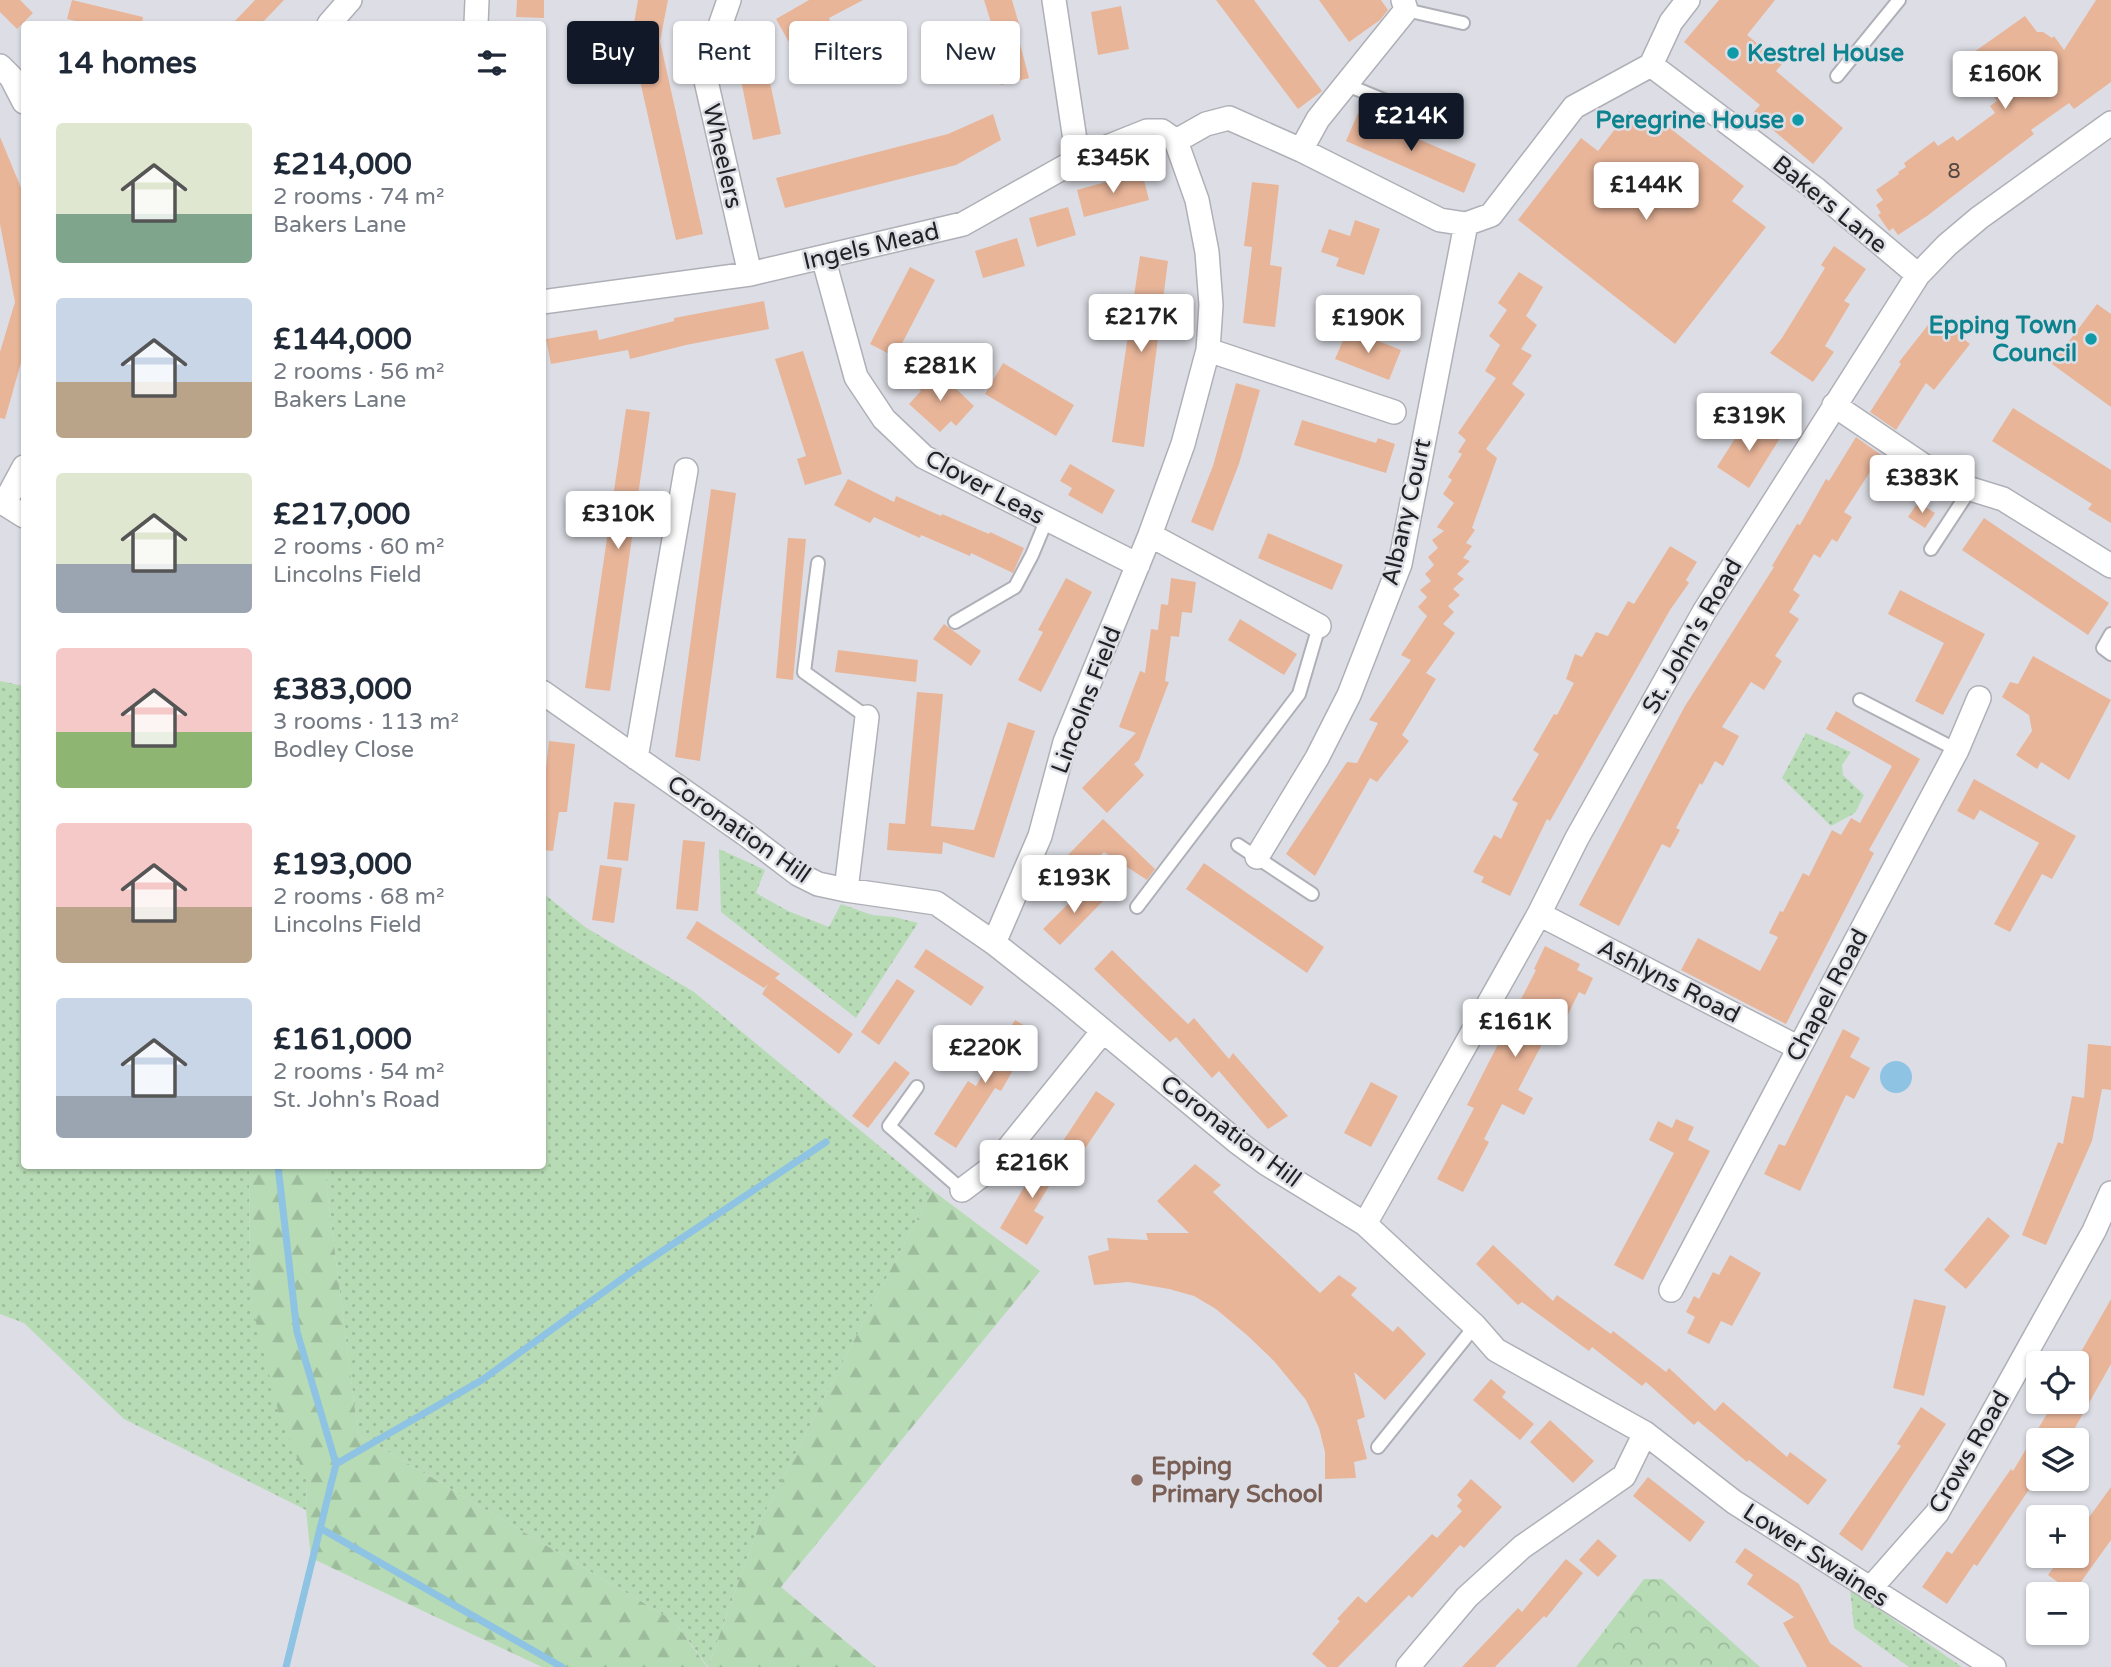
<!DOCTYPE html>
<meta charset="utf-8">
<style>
body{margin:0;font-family:"Varela Round",sans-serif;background:#f6f6f7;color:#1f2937;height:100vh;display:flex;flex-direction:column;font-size:26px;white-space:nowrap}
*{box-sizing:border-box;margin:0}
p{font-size:23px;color:#747a83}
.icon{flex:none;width:38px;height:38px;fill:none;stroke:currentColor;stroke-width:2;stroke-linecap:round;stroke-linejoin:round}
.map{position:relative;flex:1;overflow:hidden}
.side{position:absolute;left:21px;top:21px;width:525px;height:1148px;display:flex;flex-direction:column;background:#fff;border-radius:7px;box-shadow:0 2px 5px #0004}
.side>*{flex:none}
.hud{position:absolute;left:567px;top:21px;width:665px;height:63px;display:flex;gap:14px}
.controls{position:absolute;left:2026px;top:1351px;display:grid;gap:14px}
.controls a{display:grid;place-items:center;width:63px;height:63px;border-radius:7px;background:#fff;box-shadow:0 2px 5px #0004;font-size:35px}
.price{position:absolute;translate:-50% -60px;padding:0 16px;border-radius:7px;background:#fff;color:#222;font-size:23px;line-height:46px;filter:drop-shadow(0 2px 4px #0008)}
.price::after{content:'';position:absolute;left:50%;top:42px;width:21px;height:16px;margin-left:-10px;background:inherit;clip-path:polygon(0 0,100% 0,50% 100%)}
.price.active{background:#111827;color:#fff}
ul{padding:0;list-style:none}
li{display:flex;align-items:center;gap:21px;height:175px;padding:0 35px}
li span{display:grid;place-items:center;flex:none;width:196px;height:140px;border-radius:7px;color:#555}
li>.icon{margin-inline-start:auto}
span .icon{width:84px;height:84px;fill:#fffc;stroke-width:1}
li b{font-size:30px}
h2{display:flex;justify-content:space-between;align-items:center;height:84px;padding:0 35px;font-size:30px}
.pill{padding:0 24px;border-radius:7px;background:#fff;box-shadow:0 2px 5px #0004;font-size:24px;line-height:63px}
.pill.active{background:#111827;color:#fff}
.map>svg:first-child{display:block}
.grass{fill:url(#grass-dots)}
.forest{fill:url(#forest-firs)}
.park{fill:url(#park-crowns)}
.water{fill:#8ec3e3}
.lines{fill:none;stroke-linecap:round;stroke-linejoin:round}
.stream{stroke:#8ec3e3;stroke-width:7}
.building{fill:#e8b599}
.lane-casing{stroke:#afb0b7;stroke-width:16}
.street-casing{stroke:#afb0b7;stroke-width:26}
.lane{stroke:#fff;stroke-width:12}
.street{stroke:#fff;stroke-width:23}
.culture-dot{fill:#0f9aa8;stroke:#dddee5;stroke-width:2.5}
.education-dot{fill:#8d6e63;stroke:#dddee5;stroke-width:2.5}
.labels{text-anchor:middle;stroke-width:5;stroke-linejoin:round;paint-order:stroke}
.number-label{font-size:21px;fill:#544742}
.culture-label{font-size:24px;font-weight:bold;fill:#0d838f;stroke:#dddee5;text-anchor:end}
.street-label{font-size:24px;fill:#222225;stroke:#dddee5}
.education-label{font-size:24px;font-weight:bold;fill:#785e54;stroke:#dddee5;text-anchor:start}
</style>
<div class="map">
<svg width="2111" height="1667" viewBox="0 0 2111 1667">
<defs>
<pattern id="grass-dots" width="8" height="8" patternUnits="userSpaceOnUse" patternTransform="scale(1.75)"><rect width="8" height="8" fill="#b7dbb5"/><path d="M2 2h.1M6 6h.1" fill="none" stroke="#9dbc9c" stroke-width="1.8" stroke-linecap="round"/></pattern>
<pattern id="forest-firs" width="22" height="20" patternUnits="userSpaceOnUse" patternTransform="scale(1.75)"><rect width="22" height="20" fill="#b7dbb5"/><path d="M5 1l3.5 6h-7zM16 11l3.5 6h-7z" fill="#9dbc9c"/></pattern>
<pattern id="park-crowns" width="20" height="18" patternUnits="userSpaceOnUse" patternTransform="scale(1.75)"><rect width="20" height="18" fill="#b7dbb5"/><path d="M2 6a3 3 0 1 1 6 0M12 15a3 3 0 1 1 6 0" fill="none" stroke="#9dbc9c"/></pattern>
</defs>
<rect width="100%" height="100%" fill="#dddee5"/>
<path class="grass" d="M0 681 24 686V1166H249L250 1298 307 1481 306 1510 124 1419 24 1323 0 1314Z
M1806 733 1851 752 1842 765 1843 775 1864 795 1855 813 1831 826 1782 778Z
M719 849 765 870 756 893 788 911 829 927 841 904 872 915 894 917 918 923 856 1018 721 912Z
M543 893 585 927 694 992 932 1190 761 1520 708 1667 674 1621 358 1434 326 1182 328 1166H542Z
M1850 1588 1851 1590 1962 1667H1909L1854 1628Z"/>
<path class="forest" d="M249 1166H328L326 1182 358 1434 674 1621 707 1667H542L311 1558 306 1510 307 1481 279 1414 250 1298Z
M932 1190 1040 1271 781 1587 876 1667H708L761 1520Z"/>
<path class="park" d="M1644 1579H1662L1760 1667H1576Z"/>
<path class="water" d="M1880 1077a16 16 0 1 1 32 0a16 16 0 1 1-32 0Z"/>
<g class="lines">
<path class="stream" d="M278 1166 297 1332 336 1464 286 1667
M336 1464 482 1380 637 1268 826 1142
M320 1528 562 1667"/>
</g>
<path class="building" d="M0 0H20L33 13 17 29 0 12Z
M72 0 143 17 142 24H89L67 19Z
M255 0H284L261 24H232Z
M517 0H544V18L516 17Z
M638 0H668L660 41 703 234 676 240 631 41Z
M809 0H863L829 18 830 21 790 44 776 19Z
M984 0H1012L1020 28 1016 29 1029 78 1001 85 990 44 997 42Z
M1216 0H1254L1322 91 1298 109Z
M1319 0H1381L1388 10 1380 20 1349 42Z
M1719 0H1775L1747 35 1782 64 1776 71 1843 128 1813 164 1753 113 1760 105 1684 42Z
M2096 0H2111V82L2074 109 2069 103 2031 130 2034 134 1927 216 1898 235 1893 228 1889 231 1878 215 1881 213 1876 205 1883 200 1876 190 1899 174 1898 172 1906 167 1904 163 1934 141 1938 146 1953 136 1957 141 1995 113 1990 106 1997 101 1971 66 1979 60 1974 52 2025 16 2037 32H2043L2052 38 2054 36 2064 50Z
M1121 6 1129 49 1098 55 1091 12Z
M764 54 781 134 753 140 737 60Z
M1629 111 1655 131 1662 122 1744 186 1732 201 1766 227 1675 344 1518 220 1581 138 1598 151Z
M1358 113 1476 164 1464 193 1346 141Z
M993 114 1001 140 956 165 785 208 776 178 948 134Z
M0 137 24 195V352L5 419 0 418V352L15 302 0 224Z
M1142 172 1149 200 1084 217 1077 190Z
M1252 182 1279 185 1270 265 1282 267 1275 327 1243 323 1252 247 1244 246Z
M1068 207 1076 235 1037 247 1029 218Z
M1355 220 1380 229 1364 275 1336 266 1339 258 1321 252 1329 229 1350 236Z
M1017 238 1025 266 983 278 975 251Z
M1834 246 1866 269 1844 301 1850 304 1825 346 1834 352 1813 382 1770 353 1782 338 1825 268 1821 265Z
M1140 256 1168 261 1144 447 1112 442Z
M910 267 935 280 895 357 870 344Z
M1519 272 1543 287 1526 316 1537 325 1521 349 1532 355 1512 384 1525 394 1486 449 1497 458 1472 528 1475 530 1466 543 1472 546 1463 558 1470 561 1457 574 1464 579 1453 589 1460 595 1448 606 1454 612 1443 624 1455 633 1426 673 1436 679 1402 735 1409 741 1377 782 1370 778 1315 876 1286 854 1347 762 1357 763 1378 723 1369 720 1411 660 1401 655 1427 616 1418 607 1427 597 1420 590 1431 581 1425 574 1434 565 1428 557 1438 548 1432 540 1444 531 1437 527 1454 503 1443 494 1452 480 1448 477 1462 454 1458 452 1466 440 1458 433 1496 378 1485 371 1500 345 1489 336 1507 310 1498 303Z
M764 301 769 329 686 345 630 359 628 350 551 364 546 339 597 330 599 340 674 321V318Z
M2097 304 2111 314V407L2052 364Z
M1935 316 1970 344 1934 390 1926 383 1896 430 1870 412 1901 364 1899 362Z
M1348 329 1401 350 1389 380 1335 359Z
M803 351 842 474 805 485 797 459 806 456 775 359Z
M1003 363 1074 405 1056 436 985 394Z
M926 370 946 390 951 384 974 406 956 426 951 421 940 432 909 404 921 391 913 384Z
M1236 383 1260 390 1239 464 1213 531 1191 522 1213 466Z
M2013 408 2111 470V523L2088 509 2092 504 1992 441Z
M626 409 650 412 610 691 585 688Z
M1748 418 1780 438 1749 488 1717 467Z
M1302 420 1376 443 1378 438 1395 444 1386 473 1294 445Z
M1856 437 1881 455 1844 512 1852 517 1837 542 1832 539 1820 558 1814 554 1793 590 1800 595 1789 612 1799 619 1775 656 1782 661 1764 690 1751 682 1722 727 1739 736 1723 766 1715 761 1702 785 1700 783 1676 828 1680 830 1670 848 1662 844 1619 926 1579 905 1685 706 1774 567 1772 566 1797 524 1800 525 1826 479 1829 481Z
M1070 464 1115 490 1102 514 1068 495 1072 488 1060 481Z
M848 479 894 502 896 496 941 516 942 514 989 534 990 532 1024 548 1013 573 971 553 970 556 921 535 920 538 874 517 870 523 834 505Z
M711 489 736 493 700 761 675 757Z
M1918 502 1935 513 1925 528 1908 517Z
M1984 518 2109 603 2088 635 1962 550Z
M1268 533 1343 565 1332 590 1258 558Z
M788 538 806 539 793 680 776 678Z
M1670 546 1697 562 1686 580 1689 583 1670 610 1550 821 1547 819 1510 896 1481 882 1484 877 1473 872 1494 835 1501 839 1518 803 1512 800 1539 754 1533 750 1554 714 1557 715 1574 683 1566 679 1575 654 1582 657 1596 632 1608 636 1628 601 1634 604Z
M1066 578 1092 592 1041 692 1018 680 1043 632 1038 630Z
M1171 578 1196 582 1192 613 1182 612 1179 637 1171 636 1165 681 1169 682 1139 760 1134 764 1144 775 1107 813 1082 788 1136 733 1119 727 1140 671 1145 673 1151 629 1158 630 1161 604 1168 605Z
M1900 590 1985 634 1943 715 1915 701 1944 643 1888 614Z
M1240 619 1297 654 1284 675 1228 640Z
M944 624 981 651 971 666 933 639Z
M838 650 918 660 916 682 835 672Z
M2033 656 2111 700 2069 780 2041 762 2037 769 2016 755 2032 731 2029 715 2002 697 2010 682 2018 684Z
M917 692 943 694 931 826 974 830 1008 722 1035 731 994 858 943 842 942 854 887 850 889 823 905 824Z
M1836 711 1920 759 1869 850 1874 853 1786 1024 1681 970 1698 938 1760 971 1778 937 1769 933 1780 911 1783 912 1803 873 1809 876 1832 830 1841 835 1851 818 1860 823 1892 766 1826 729Z
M549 741 575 744 567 812H559L553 851 542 850V807Z
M1974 779 2076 836 2052 879 2042 874 2010 932 1994 924 2039 843 1980 810 1974 820 1957 811Z
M614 802 635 804 628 861 607 859Z
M1103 819 1155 869 1147 880 1104 852 1085 871 1068 855Z
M683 840 705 842 698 911 676 909Z
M1204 863 1324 947 1307 973 1186 889Z
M600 865 622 868 614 923 592 920Z
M1088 884 1104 900 1060 945 1043 929Z
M697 921 780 974 775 978 853 1034 839 1054 762 994 768 984 764 988 686 938Z
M1545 946 1580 964 1577 970 1593 978 1585 995 1579 992 1564 1022 1558 1020 1553 1030 1550 1029 1518 1090 1533 1098 1524 1115 1502 1104 1484 1139 1489 1142 1463 1192 1437 1179 1474 1108 1467 1105 1536 970 1534 969Z
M926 949 984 987 971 1006 914 967Z
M1112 950 1188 1024 1194 1018 1229 1059 1233 1053 1288 1116 1268 1129 1219 1071 1221 1069 1212 1078 1176 1037 1170 1042 1094 969Z
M897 979 915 991 879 1045 861 1032Z
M1015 1020 1035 1032 1001 1091 995 1088 956 1148 934 1134 968 1081 976 1086Z
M1843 1029 1860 1038 1850 1057 1870 1068 1854 1099 1846 1095 1800 1191 1764 1174 1779 1144 1785 1146Z
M2088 1044 2111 1046V1090L2102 1089 2092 1141 2046 1245 2022 1235 2058 1142 2063 1144 2072 1096 2084 1098Z
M895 1061 910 1073 868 1128 852 1116Z
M1371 1082 1398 1096 1371 1147 1344 1133Z
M1096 1091 1115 1104 1078 1159 1059 1147Z
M1676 1119 1694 1127 1688 1140 1710 1151 1643 1280 1614 1265 1674 1153 1649 1140 1658 1121 1672 1128Z
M1046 1150 1064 1161 1034 1211 1044 1217 1027 1245 1000 1228Z
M1195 1164 1221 1185 1213 1192 1320 1293 1339 1275 1357 1288 1351 1295 1393 1332 1398 1326 1426 1354 1385 1400 1354 1372 1365 1417 1357 1420 1367 1459 1354 1462 1356 1478 1325 1479V1452L1319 1428 1306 1400 1274 1361 1248 1336 1216 1309 1194 1296 1169 1289 1128 1282 1094 1285 1088 1256 1109 1250 1107 1238 1148 1240 1146 1233H1189L1157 1201Z
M1988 1217 2010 1236 1966 1289 1944 1270Z
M1493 1245 1553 1301 1557 1295 1611 1334 1613 1331 1666 1372 1669 1368 1715 1411 1723 1402 1787 1457 1790 1452 1827 1480 1808 1505 1749 1460 1747 1462 1698 1421 1694 1425 1646 1382 1642 1386 1592 1347 1589 1351 1522 1302 1518 1305 1476 1264Z
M1730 1255 1761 1273 1732 1326 1721 1321 1709 1344 1687 1333 1695 1317 1686 1312 1694 1296 1699 1299 1713 1272 1719 1275Z
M1914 1299 1946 1306 1924 1396 1893 1388Z
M2111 1299V1364L2068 1440H2039V1475L1977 1566 1974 1564 1947 1604 1922 1587 1947 1551 1952 1554 2011 1469 2013 1471 2054 1402H2077V1359Z
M1491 1379 1506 1392 1502 1397 1534 1424 1520 1440 1473 1400Z
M1921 1407 1946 1424 1862 1551 1839 1534 1901 1446 1897 1444Z
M1550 1420 1594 1461 1573 1483 1530 1442Z
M1648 1477 1705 1522 1690 1542 1633 1496Z
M1471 1479 1502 1507 1464 1548 1460 1545 1412 1598 1409 1595 1338 1667H1327L1312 1654 1340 1621 1337 1619 1358 1596 1366 1603 1432 1534 1437 1538 1462 1511 1457 1506 1462 1500 1457 1495Z
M2111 1487V1540L2073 1593 2048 1575 2062 1556H2077V1534Z
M1598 1539 1617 1556 1598 1577 1579 1560Z
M1745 1548 1799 1584 1830 1643 1863 1667H1807L1783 1623 1794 1617 1747 1584 1753 1575 1735 1562Z
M1566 1559 1583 1573 1546 1618 1544 1616 1495 1667H1462L1518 1608 1522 1612Z"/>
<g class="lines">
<defs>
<path id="lane" d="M1406 10 1463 23
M1837 76 1899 0
M1347 85 1403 108
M1931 549 1971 488
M818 563 804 672 867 717
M955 622 1015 587 1032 555 1047 519
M2111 634 2103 648 2111 654
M1860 700 1957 750
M1238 845 1312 894
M1137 907 1299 694 1319 626
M917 1087 889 1126 962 1190
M1378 1447 1475 1326"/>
<path id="street" d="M729 0 704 72 750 274
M1054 0 1075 140 1082 157
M329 24 350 0
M476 24 477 0
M1651 65 1671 22 1688 0
M0 66 11 77 24 102
M1176 141 1206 124 1229 118 1301 150 1440 220 1466 224 1491 215 1574 107 1651 65 1817 190 1918 275
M1301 150 1318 119 1406 10 1403 0
M823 257 856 377 884 419 924 457 1138 565
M542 302 750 274 963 224 1082 157 1147 131H1162L1176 141
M1208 350 1394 412
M1834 405 1948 482 2003 499 2111 566
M0 501 24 516
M4 504 24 467
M1150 535 1319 626
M542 692 744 833 798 874 818 884 846 890 936 903 994 943 1060 995 1236 1141 1267 1164 1365 1224 1475 1326 1496 1350 1645 1433 1734 1502 1994 1667
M636 758 686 470
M1257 857 1317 758 1349 695 1400 564 1466 224
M846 890 867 717
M1539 914 1799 1048
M994 943 1040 836 1065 742 1150 535 1183 444 1208 350 1211 305 1207 252 1197 200 1176 141
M962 1190 994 1166 1103 1031
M1365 1224 1539 914 1577 838 1704 612 1918 275 1947 245 1979 218 2111 123
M1671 1290 1957 750 1979 698
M1870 1589 1937 1513 2094 1231 2111 1193
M1408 1667 1467 1597 1522 1547 1624 1476 1645 1433"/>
</defs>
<use href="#lane" class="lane-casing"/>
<use href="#street" class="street-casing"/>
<use href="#lane" class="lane"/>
<use href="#street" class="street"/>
</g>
<g class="culture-dot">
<circle cx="1733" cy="53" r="7"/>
<circle cx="1798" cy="120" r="7"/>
<circle cx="2091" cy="339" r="7"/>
</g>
<circle class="education-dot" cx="1137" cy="1480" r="7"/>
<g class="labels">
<g class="number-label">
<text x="1954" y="178">8</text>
</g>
<g class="culture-label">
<text x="1747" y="61" text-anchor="start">Kestrel House</text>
<text x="1784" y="128">Peregrine House</text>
<text x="2077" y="333">Epping Town<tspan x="2077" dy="28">Council</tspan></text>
</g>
<g class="street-label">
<text transform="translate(723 156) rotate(77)" y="8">Wheelers</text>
<text transform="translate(1830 204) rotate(39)" y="8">Bakers Lane</text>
<text transform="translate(871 246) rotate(-13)" y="8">Ingels Mead</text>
<text transform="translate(985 487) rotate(28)" y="8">Clover Leas</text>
<text transform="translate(1406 512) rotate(-77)" y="8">Albany Court</text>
<text transform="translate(1692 636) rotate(-60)" y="8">St. John's Road</text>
<text transform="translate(1086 700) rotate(-69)" y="8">Lincolns Field</text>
<text transform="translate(739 829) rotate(35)" y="8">Coronation Hill</text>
<text transform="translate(1669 981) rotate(27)" y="8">Ashlyns Road</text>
<text transform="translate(1827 995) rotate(-62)" y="8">Chapel Road</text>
<text transform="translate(1231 1131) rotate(37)" y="8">Coronation Hill</text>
<text transform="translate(1969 1452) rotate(-60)" y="8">Crows Road</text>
<text transform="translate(1816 1555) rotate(33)" y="8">Lower Swaines</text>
</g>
<g class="education-label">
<text x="1151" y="1474">Epping<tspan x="1151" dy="28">Primary School</tspan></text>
</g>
</g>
</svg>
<div class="controls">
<a><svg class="icon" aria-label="locate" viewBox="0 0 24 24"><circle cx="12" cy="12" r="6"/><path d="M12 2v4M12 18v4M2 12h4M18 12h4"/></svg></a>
<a><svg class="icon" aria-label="layers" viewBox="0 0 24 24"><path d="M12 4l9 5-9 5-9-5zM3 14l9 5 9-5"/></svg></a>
<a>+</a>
<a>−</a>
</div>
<b class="price" style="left:2005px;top:111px">£160K</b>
<b class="price active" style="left:1411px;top:153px">£214K</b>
<b class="price" style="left:1113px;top:195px">£345K</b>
<b class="price" style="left:1646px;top:222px">£144K</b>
<b class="price" style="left:1141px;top:354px">£217K</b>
<b class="price" style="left:1368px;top:355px">£190K</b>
<b class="price" style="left:940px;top:403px">£281K</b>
<b class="price" style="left:1749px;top:453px">£319K</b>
<b class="price" style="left:1922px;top:515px">£383K</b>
<b class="price" style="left:618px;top:551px">£310K</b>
<b class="price" style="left:1074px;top:915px">£193K</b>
<b class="price" style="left:1515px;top:1059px">£161K</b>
<b class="price" style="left:985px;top:1085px">£220K</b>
<b class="price" style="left:1032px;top:1200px">£216K</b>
<div class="hud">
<a class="pill active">Buy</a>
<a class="pill">Rent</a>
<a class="pill">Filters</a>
<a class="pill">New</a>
</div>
<section class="side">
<h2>14 homes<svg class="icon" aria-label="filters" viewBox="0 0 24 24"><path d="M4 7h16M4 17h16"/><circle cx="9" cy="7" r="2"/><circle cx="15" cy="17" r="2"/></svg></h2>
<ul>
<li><span style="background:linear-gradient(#dfe7d0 65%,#7fa58c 0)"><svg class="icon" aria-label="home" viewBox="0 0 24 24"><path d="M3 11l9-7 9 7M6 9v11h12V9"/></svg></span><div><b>£214,000</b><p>2 rooms · 74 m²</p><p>Bakers Lane</p></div></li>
<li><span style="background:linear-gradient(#c9d6e8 60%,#b9a48a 0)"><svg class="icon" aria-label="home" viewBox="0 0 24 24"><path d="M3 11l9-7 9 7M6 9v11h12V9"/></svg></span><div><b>£144,000</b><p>2 rooms · 56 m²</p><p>Bakers Lane</p></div></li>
<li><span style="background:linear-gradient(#dfe7d0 65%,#9aa5b1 0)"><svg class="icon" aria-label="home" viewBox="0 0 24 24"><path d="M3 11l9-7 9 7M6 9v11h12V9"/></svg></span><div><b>£217,000</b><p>2 rooms · 60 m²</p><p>Lincolns Field</p></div></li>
<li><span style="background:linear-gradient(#f6c9c9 60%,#8fb573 0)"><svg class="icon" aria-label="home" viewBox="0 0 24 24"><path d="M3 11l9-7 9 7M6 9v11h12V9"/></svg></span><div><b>£383,000</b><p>3 rooms · 113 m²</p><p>Bodley Close</p></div></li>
<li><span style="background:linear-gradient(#f6c9c9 60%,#b9a48a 0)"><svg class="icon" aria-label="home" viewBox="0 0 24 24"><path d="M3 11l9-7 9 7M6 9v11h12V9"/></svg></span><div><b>£193,000</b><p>2 rooms · 68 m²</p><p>Lincolns Field</p></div></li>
<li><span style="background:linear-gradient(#c9d6e8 70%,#9aa5b1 0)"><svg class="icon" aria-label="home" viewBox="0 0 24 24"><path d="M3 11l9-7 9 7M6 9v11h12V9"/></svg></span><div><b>£161,000</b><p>2 rooms · 54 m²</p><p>St. John's Road</p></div></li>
</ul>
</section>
</div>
